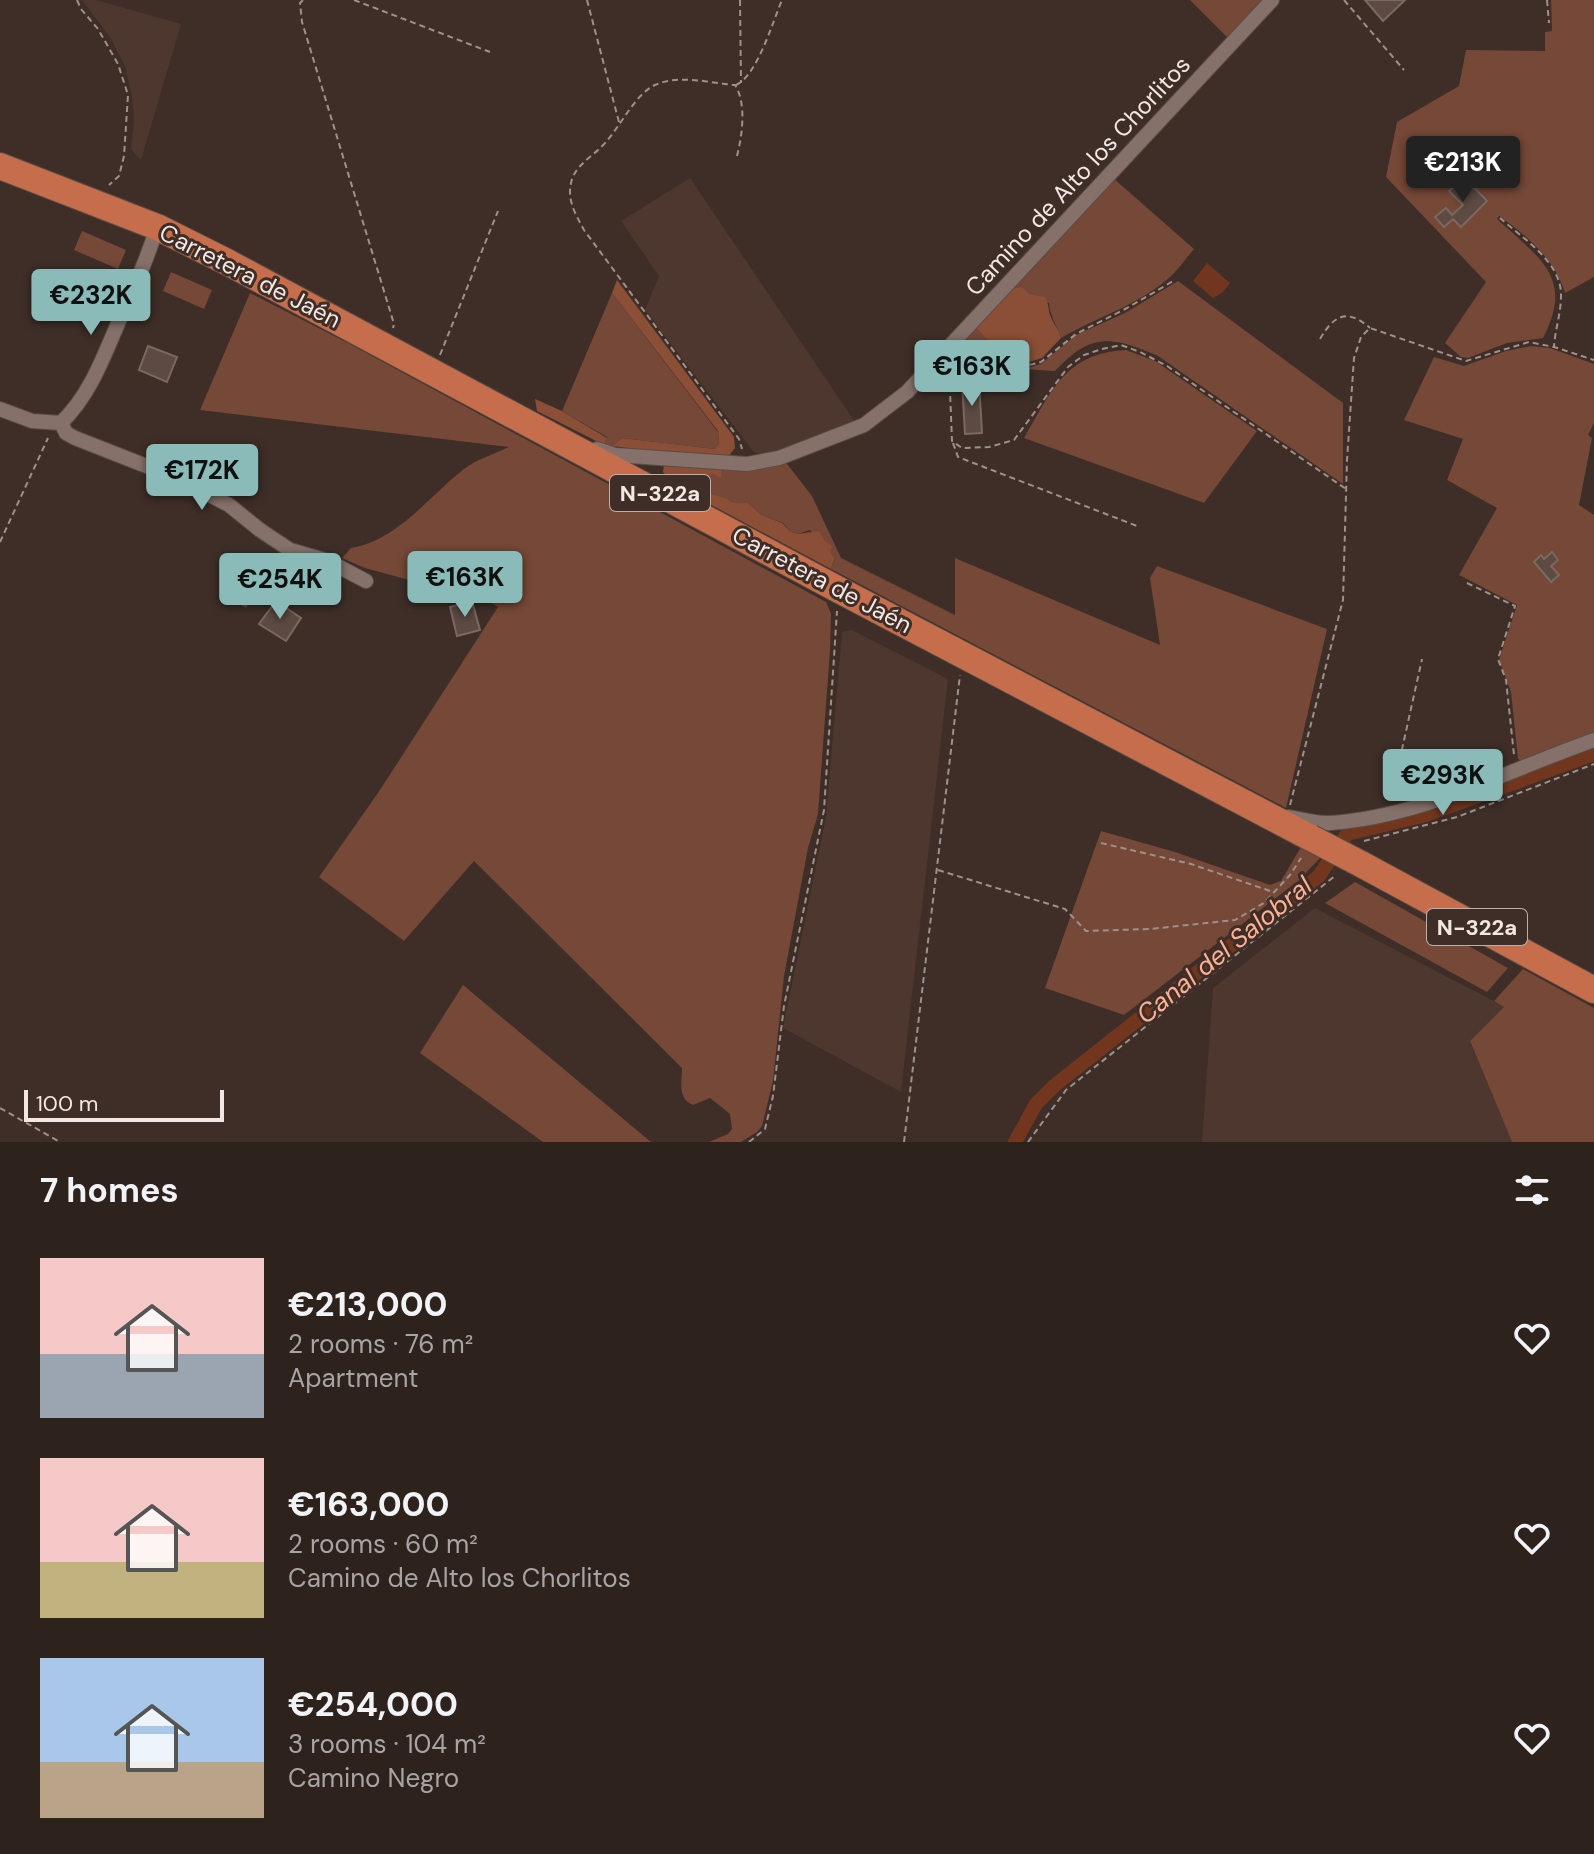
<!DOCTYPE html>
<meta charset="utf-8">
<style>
body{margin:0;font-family:"DM Sans",sans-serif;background:#362a26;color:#f1f3f6;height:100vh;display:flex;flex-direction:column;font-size:30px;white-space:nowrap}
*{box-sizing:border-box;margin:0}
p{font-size:26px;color:#a7a4a4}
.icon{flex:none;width:44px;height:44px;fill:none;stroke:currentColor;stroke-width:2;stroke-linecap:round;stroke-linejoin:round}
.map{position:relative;height:1142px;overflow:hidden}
.side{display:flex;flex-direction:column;background:#2e221d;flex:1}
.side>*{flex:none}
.scale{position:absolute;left:24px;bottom:20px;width:200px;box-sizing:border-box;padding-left:8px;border:4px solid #f2e7e3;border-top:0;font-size:22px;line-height:28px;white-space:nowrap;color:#f2e7e3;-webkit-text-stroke:6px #3e2e27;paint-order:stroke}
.price{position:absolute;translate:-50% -68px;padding:0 18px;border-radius:8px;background:#8bbbb9;color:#111;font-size:26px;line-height:52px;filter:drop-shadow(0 2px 4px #0008)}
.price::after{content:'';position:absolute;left:50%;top:48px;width:24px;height:18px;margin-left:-12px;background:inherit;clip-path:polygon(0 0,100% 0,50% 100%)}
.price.active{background:#222;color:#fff}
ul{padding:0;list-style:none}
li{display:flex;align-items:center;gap:24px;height:200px;padding:0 40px}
li span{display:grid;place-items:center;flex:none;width:224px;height:160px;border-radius:0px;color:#555}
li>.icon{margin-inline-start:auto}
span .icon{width:96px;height:96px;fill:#fffc;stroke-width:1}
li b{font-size:34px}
h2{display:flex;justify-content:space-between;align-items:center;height:96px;padding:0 40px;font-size:34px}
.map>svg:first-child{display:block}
.built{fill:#4d372e}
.green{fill:#754837}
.forest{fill:#8b4e36}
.water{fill:#72361f}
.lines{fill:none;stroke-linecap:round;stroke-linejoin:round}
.canal{stroke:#72361f;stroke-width:14}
.building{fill:#5c4a43;stroke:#7b6861;stroke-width:2}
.street-casing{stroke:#5a4c47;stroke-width:16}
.highway-casing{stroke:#5a4c47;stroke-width:28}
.path{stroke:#9e918c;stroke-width:2;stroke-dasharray:6 4;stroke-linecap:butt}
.street{stroke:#85716a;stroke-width:14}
.highway{stroke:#c66e4c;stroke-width:26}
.highway-bridge-casing{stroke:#5a4c47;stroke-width:28;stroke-linecap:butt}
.highway-bridge{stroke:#c66e4c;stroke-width:26}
.labels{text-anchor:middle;stroke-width:6;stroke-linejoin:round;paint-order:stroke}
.shield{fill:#3e2e27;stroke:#bcb0ab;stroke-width:2}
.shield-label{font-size:22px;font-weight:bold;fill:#f2e7e3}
.street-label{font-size:24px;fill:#f2e7e3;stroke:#3e2e27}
.water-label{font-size:26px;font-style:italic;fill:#fcb195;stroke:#3e2e27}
</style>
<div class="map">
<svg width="1594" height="1142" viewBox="0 0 1594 1142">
<rect width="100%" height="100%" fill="#3e2e27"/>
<path class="built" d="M82 0H96L181 24 141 160 131 149 134 120 132 97 125 66 110 37Z
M690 178 855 422 762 456 753 451 645 310 659 276 621 221Z
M852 630 948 679 901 1092 783 1028 826 817 842 632Z
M1315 908 1505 1007 1470 1042 1512 1142H1202L1213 988Z"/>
<path class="green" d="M1190 0H1267L1229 39Z
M1551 0H1594V277L1565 293C1555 259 1526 235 1499 216L1497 219C1539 258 1575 277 1543 338L1507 343 1468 358 1461 357 1445 343 1486 282 1386 177 1397 122 1459 86 1466 50 1545 51V32L1552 31Z
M1112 177 1194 249C1186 258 1179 269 1170 277 1139 305 1097 317 1061 338 1057 325 1050 317 1049 303L1009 289Z
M82 231 126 250 118 269 74 250Z
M171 272 212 290 204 309 163 291Z
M1178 281 1343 403V484L1158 356C1112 336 1091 332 1055 371L1023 369 1041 364 1076 335 1125 313Z
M250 293 350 344 826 602 831 614 830 650 818 814 808 848 784 976 773 1081 762 1126 757 1132 741 1142H709L728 1134 732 1129 730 1114 710 1098 693 1105C677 1098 682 1082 682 1068L474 861 404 941 319 877 380 790 498 607 490 602 365 568 342 558 351 548C398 540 428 497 464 469 477 459 494 454 509 447L200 410Z
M612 293 718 432 719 443 715 449 622 438 612 446 604 445 607 437 562 411Z
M974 326 1001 354 1020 365 956 364 949 353Z
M1531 346 1550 348 1594 364V423L1588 435 1592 438 1579 505 1594 515V736L1524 762 1518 759 1511 692 1499 660 1517 605 1459 575 1497 508 1447 480 1463 439 1404 420 1434 357 1464 366 1506 351Z
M1126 350 1155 361 1257 431 1204 503 1024 438C1052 391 1065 353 1126 350Z
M784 460 812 496 841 558 955 615V558L1160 645 1150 578 1157 566 1327 629 1286 808 831 569 835 559 810 530 798 534 791 532 783 523 760 514 748 503 733 504C718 491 700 498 692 478L694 474 711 473 722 466Z
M254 556 271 566 246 608 229 598Z
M1101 831 1175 852 1270 885 1281 881 1301 847 1321 857 1298 881 1124 1015 1045 988Z
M1355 882 1508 968 1487 992 1325 903Z
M1523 969 1594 1008V1142H1512L1470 1041 1504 1007 1494 1001Z
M463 985 651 1142H543L420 1053Z"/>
<path class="forest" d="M617 280 734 437 735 448 728 457 721 459 612 446 622 438 715 449 719 443 718 431 612 293Z
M1022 287 1029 294 1045 297C1049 304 1048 308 1050 315 1053 323 1059 329 1061 338L1042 358 1020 365 1001 354 974 326 1009 289Z
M535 399 562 411 607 438 604 445 537 411Z
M664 464 722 466 721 478 712 473 707 479 693 475 692 478C700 498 718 491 733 503H748L760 514 782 523 791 532 798 534 819 531 824 540 832 546 830 552 835 558 831 569 674 485 663 472Z"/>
<path class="water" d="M1207 263 1230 283 1223 292 1213 298 1193 281Z"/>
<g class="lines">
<path class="canal" d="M1015 1142 1036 1104 1054 1086 1319 876 1347 834 1426 815 1594 754"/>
</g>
<path class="building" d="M1365 0H1405L1383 21Z
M1464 177 1487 201 1461 227 1453 219 1444 227 1435 217 1446 208 1452 215 1463 205 1449 191Z
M148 346 177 357 167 382 139 370Z
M979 381 982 433 965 434 962 382Z
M1552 552 1558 560 1551 566 1559 575 1551 582 1534 562 1541 555 1544 559Z
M276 601 301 618 286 641 259 624Z
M472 601 480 630 457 636 450 607Z"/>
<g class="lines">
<defs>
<path id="street" d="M0 409 32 421 61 423C90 395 103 358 119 321 133 290 147 260 157 227
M61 423 66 433 75 438 177 478 229 505 260 530 290 550 328 561 366 581
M597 449 615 455 747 464 779 458 864 425 907 392 1272 0
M1288 817C1301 819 1317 824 1330 823 1422 817 1508 770 1594 740"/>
<path id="highway" d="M0 166 157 227 227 262 839 590 1311 838
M1361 864 1594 990"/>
</defs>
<use href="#street" class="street-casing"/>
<use href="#highway" class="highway-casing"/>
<path class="path" d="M77 0 81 9 98 29 118 64 128 95 124 156 119 176 109 185
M303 0 300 3 302 22 394 324 393 328
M354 0 490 52
M587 0 620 126
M740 0 741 83
M1344 0 1404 70
M1547 0 1549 23
M736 85C757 76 773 21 782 0
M737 156C742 136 747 104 735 85 709 83 680 74 655 85 633 95 618 133 598 150 587 160 574 168 571 183 567 201 576 215 584 230L739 439 742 449
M1500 218C1522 238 1562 262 1561 296 1561 313 1555 330 1554 347
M1320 339C1334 315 1347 308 1370 328
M440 355 498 211
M949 366 952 441 962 448 989 447 1014 440 1068 367 1084 355 1102 349 1121 345 1140 352 1167 366 1346 489
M950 366 984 364 1021 367 1041 362 1076 334 1127 308 1175 280
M953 443 958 457 1137 526
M0 542 48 438
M1467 583 1515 606 1498 659 1506 680 1514 755
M1391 799 1422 659
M1290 805 1343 600 1347 460 1354 358 1361 337 1370 328 1466 361 1529 342 1554 347 1594 360
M1364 841 1457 817 1594 764
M1101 843 1191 864 1273 892
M938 870 1065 909 1086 931 1150 929 1235 920 1264 903 1290 875 1301 858
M0 1108 60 1142
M749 1142 765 1129 773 1096 784 1006 824 810 837 611
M904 1142 960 675
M1028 1142 1066 1090 1335 876"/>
<use href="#street" class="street"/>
<use href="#highway" class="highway"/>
<defs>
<path id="highway-bridge" d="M1311 838 1361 864"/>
</defs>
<use href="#highway-bridge" class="highway-bridge-casing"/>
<use href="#highway-bridge" class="highway-bridge"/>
</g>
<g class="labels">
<g class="shield">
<rect x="610" y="475" width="100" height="36" rx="6"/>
<rect x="1427" y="909" width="100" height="36" rx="6"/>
</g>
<g class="shield-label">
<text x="660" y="501">N-322a</text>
<text x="1477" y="935">N-322a</text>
</g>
<g class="street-label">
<text transform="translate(1078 176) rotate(-47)" y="8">Camino de Alto los Chorlitos</text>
<text transform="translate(250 276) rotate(27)" y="8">Carretera de Jaén</text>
<text transform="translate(822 580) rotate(28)" y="8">Carretera de Jaén</text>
</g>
<g class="water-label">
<text transform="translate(1224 950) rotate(-39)" y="9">Canal del Salobral</text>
</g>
</g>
</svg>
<div class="scale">100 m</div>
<b class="price active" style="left:1463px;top:204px">€213K</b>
<b class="price" style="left:91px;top:337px">€232K</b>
<b class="price" style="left:972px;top:408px">€163K</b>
<b class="price" style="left:202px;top:512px">€172K</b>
<b class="price" style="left:465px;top:619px">€163K</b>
<b class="price" style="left:280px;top:621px">€254K</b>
<b class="price" style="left:1443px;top:817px">€293K</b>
</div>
<section class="side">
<h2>7 homes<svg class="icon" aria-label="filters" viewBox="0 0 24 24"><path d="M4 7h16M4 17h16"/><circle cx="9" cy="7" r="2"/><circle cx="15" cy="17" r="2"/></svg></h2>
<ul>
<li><span style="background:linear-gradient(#f6c9c9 60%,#9aa5b1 0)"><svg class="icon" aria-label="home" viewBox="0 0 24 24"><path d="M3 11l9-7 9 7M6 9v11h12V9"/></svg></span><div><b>€213,000</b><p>2 rooms · 76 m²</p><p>Apartment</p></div><svg class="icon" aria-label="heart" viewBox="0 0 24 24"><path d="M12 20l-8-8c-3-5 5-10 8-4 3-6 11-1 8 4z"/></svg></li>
<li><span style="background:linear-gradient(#f6c9c9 65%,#c2b280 0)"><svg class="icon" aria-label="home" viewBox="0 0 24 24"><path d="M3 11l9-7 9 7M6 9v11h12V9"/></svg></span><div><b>€163,000</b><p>2 rooms · 60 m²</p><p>Camino de Alto los Chorlitos</p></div><svg class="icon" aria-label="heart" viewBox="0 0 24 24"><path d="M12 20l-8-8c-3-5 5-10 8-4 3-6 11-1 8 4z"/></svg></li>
<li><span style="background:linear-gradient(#a9c7e8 65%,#b9a48a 0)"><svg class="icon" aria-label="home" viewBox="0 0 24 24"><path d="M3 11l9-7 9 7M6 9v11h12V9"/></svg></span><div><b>€254,000</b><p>3 rooms · 104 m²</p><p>Camino Negro</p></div><svg class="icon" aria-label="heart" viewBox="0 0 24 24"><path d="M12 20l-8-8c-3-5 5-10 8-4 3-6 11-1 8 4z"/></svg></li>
</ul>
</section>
